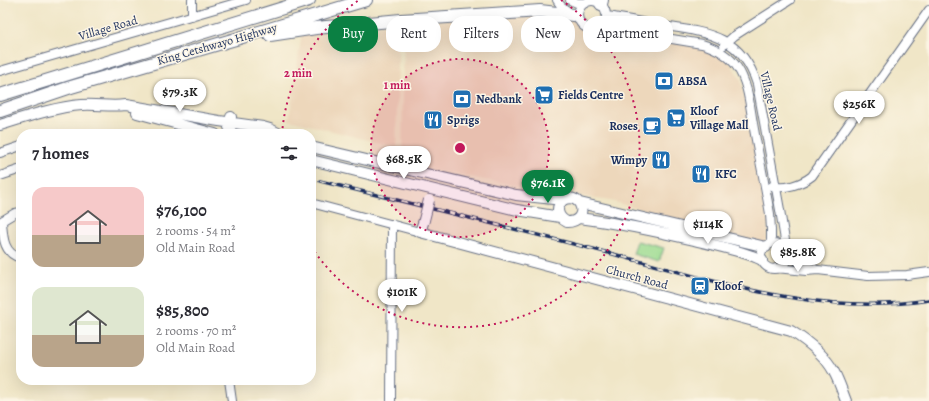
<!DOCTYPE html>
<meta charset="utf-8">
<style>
body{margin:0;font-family:Alegreya,serif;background:#f7f7f7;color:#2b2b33;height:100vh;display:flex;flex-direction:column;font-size:15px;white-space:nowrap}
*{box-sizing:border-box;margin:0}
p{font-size:13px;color:#7c7c81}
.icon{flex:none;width:22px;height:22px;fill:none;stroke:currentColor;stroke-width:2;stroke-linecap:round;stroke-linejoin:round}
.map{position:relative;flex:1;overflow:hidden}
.sheet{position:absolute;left:16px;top:129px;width:300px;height:256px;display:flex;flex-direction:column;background:#fff;border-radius:16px;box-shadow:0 4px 16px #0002}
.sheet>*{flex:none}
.top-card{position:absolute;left:328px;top:16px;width:380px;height:36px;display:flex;gap:8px}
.price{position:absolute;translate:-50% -34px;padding:0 9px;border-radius:14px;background:#fff;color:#222;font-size:13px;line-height:26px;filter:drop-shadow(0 1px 2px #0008)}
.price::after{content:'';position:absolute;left:50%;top:24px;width:12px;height:9px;margin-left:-6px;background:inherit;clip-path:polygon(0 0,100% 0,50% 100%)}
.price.on{background:#0b8043;color:#fff}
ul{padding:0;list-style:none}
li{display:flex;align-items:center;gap:12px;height:100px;padding:0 16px}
li span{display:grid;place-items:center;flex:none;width:112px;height:80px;border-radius:12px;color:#555}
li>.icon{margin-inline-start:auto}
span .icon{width:48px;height:48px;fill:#fffc;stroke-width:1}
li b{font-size:17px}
h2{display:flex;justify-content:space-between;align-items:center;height:48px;padding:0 16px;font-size:17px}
.chip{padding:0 14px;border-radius:16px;background:#fff;box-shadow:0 4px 16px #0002;font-size:14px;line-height:36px}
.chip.on{background:#0b8043;color:#fff}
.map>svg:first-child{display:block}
.built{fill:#edd7bb}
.green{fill:#9ddc92;stroke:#5c8678}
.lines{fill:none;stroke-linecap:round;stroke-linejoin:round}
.minor-casing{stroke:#666f83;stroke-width:10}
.major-casing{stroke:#666f83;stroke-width:12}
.highway-casing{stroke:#666f83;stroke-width:14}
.minor{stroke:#fff;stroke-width:8}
.major{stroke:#fff;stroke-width:10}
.highway{stroke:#fff;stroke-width:12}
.rail-casing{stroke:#1b2f5e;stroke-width:3.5}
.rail{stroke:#fcf5e5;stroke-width:2;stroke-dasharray:6;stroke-linecap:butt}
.major-bridge-casing{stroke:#666f83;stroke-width:12;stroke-linecap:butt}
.major-bridge{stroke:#fff;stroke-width:10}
.ring{fill:none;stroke:#c2185b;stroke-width:2;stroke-dasharray:2 4}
.labels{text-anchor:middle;stroke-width:3;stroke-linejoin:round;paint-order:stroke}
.street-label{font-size:12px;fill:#1b2f5e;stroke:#fcf5e5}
.poi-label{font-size:12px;font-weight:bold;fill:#1b2f5e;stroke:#fcf5e5;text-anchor:start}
.centre{fill:#c2185b;stroke:#fcf5e5;stroke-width:2}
.ring-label{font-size:12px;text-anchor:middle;font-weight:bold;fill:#c2185b;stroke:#fcf5e5;stroke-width:3;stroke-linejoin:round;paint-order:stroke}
</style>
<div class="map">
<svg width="929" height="401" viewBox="0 0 929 401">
<rect width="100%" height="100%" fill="#fcf5e5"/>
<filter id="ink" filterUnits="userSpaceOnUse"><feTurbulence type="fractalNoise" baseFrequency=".025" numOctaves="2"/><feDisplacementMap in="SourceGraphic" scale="8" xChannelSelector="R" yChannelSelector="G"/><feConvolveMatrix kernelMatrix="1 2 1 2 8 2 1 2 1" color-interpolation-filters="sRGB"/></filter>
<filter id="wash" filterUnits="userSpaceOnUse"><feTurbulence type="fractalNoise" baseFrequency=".012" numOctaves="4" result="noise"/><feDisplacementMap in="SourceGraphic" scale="16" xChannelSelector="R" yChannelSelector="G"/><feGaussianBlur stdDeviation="0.9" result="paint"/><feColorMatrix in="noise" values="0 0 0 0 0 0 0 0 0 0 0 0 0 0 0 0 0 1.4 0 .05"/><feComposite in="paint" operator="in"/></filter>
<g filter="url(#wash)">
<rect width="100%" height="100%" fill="#f0e6c7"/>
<path class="built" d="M549 15 580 21 585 28 590 30 595 31 602 29 713 50 728 60 741 80 769 220 767 238 764 243 759 244 611 201 585 197 572 193 547 194 514 185 402 165 404 22Z
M399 24 396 147 289 120 302 32Z"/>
<path class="green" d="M637 241 664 248 659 262 633 254Z"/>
</g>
<g filter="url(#ink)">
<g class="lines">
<defs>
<path id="minor" d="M557 0 561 6 570 13
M570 0 577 3H586
M578 15a14 14 0 1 1 28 0a14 14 0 1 1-28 0Z
M192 16V0
M606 16C623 18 640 22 657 25 703 32 741 33 757 84L780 210 785 240V250
M600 27 702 44C716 48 728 54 737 67 749 84 750 109 754 129 759 157 765 185 770 214L771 230V244
M724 45 734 36 790 0
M0 71 246 0
M0 153 21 146
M0 176 21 169
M772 186C784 190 802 184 812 176L929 10
M311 203 420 232
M2 221C3 236 3 254 21 258
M0 222 15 213 21 212
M761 256a13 13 0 1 1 26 0a13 13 0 1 1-26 0Z
M787 255 794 258 802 264 815 269
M776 268 806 271 818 270 868 276 907 275 929 272
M229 380 232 401
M391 401 392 224"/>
<path id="major" d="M137 113 215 134
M231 117 229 127 232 134
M0 125C26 117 55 107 82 105 97 104 111 107 126 105L219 121 263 127 270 129 280 134
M311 147 516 195 563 200C583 191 590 222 567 222 557 217 555 207 563 200
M311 160 517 210 560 217
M580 203 766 247
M579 218C617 223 656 231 694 240 716 246 741 250 762 260
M424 220 420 232 791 331C807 341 825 355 834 372 839 381 842 391 846 401"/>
<path id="highway" d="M601 4 602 0
M270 35 316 28 401 20 540 11 573 15
M0 95 309 0
M0 111 71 87 239 38 366 0"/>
</defs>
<use href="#minor" class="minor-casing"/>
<use href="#major" class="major-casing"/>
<use href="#highway" class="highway-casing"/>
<use href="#minor" class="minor"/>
<use href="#major" class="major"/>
<use href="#highway" class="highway"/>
<defs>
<path id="rail" d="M320 181C416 204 513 229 609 253 715 281 818 317 929 300"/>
</defs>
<use href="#rail" class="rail-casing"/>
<use href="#rail" class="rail"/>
<defs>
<path id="major-bridge" d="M424 220 429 200"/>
</defs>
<use href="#major-bridge" class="major-bridge-casing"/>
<use href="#major-bridge" class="major-bridge"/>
</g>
</g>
<circle cx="460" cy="148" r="89" fill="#c2185b" fill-opacity=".12"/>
<g class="ring">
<circle cx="460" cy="148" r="89"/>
<path d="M282 134A179 179 0 0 1 359 0M561 0A179 179 0 1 1 312 248"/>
</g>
<defs>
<symbol id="bank-square" viewBox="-11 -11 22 22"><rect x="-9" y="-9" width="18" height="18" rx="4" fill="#1f6fb2" stroke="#fcf5e5"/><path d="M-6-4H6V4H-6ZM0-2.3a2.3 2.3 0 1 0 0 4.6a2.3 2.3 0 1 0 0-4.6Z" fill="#fff"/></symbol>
<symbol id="supermarket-square" viewBox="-11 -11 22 22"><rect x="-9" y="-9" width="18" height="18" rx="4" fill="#1f6fb2" stroke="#fcf5e5"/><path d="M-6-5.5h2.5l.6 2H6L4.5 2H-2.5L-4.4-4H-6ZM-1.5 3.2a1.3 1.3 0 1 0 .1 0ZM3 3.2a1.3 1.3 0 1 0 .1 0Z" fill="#fff"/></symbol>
<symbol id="restaurant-square" viewBox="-11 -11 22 22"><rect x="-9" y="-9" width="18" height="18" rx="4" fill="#1f6fb2" stroke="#fcf5e5"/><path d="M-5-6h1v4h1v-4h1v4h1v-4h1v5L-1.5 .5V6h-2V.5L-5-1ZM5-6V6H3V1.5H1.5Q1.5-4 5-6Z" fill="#fff"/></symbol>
<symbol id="cafe-square" viewBox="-11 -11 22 22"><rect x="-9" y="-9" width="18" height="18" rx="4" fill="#1f6fb2" stroke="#fcf5e5"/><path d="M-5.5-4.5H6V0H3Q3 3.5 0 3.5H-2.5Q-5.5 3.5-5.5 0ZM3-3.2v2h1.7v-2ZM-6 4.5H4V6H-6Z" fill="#fff"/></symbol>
<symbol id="station-square" viewBox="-11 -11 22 22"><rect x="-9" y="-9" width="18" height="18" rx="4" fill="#1f6fb2" stroke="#fcf5e5"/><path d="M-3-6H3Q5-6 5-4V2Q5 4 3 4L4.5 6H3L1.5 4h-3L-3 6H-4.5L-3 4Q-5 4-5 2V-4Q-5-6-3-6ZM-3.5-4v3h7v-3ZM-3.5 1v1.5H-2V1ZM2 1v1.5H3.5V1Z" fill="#fff"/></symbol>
</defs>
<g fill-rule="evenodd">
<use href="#bank-square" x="653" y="70" width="22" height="22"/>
<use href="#supermarket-square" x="533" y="84" width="22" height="22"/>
<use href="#bank-square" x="451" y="88" width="22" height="22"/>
<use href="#supermarket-square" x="665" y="107" width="22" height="22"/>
<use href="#restaurant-square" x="422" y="109" width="22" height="22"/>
<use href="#cafe-square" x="641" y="115" width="22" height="22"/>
<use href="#restaurant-square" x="650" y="149" width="22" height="22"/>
<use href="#restaurant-square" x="690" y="163" width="22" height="22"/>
<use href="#station-square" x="689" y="275" width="22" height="22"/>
</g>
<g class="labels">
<g class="street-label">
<text transform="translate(108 28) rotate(-16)" y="4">Village Road</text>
<text transform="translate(217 44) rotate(-16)" y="4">King Cetshwayo Highway</text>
<text transform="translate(771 101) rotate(77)" y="4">Village Road</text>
<text transform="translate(637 277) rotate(15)" y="4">Church Road</text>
</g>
<g class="poi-label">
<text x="678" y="85">ABSA</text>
<text x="558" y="99">Fields Centre</text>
<text x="476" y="103">Nedbank</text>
<text x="690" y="115">Kloof<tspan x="690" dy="14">Village Mall</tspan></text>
<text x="447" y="124">Sprigs</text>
<text x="638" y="130" text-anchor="end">Roses</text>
<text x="647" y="164" text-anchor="end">Wimpy</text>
<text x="715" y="178">KFC</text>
<text x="714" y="290">Kloof</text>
</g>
</g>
<circle cx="460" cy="148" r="6" class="centre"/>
<g class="ring-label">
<text x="298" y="77">2 min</text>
<text x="397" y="89">1 min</text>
</g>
</svg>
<b class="price" style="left:180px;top:113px">$79.3K</b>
<b class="price" style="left:859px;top:125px">$256K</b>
<b class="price" style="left:404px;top:180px">$68.5K</b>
<b class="price on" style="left:548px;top:204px">$76.1K</b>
<b class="price" style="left:708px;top:245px">$114K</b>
<b class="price" style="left:798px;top:273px">$85.8K</b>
<b class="price" style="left:402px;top:313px">$101K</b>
<div class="top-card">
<a class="chip on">Buy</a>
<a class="chip">Rent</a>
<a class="chip">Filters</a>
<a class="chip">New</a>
<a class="chip">Apartment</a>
</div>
<section class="sheet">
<h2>7 homes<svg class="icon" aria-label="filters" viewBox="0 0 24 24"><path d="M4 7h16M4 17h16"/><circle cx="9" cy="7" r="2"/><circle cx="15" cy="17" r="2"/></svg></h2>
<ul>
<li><span style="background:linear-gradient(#f6c9c9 60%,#b9a48a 0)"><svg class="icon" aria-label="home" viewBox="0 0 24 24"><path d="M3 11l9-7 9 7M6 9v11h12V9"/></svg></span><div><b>$76,100</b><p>2 rooms · 54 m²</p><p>Old Main Road</p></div></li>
<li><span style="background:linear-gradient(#dfe7d0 60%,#b9a48a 0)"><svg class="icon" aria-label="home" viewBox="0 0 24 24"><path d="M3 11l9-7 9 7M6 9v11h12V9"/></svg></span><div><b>$85,800</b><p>2 rooms · 70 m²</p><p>Old Main Road</p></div></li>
</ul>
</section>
</div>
